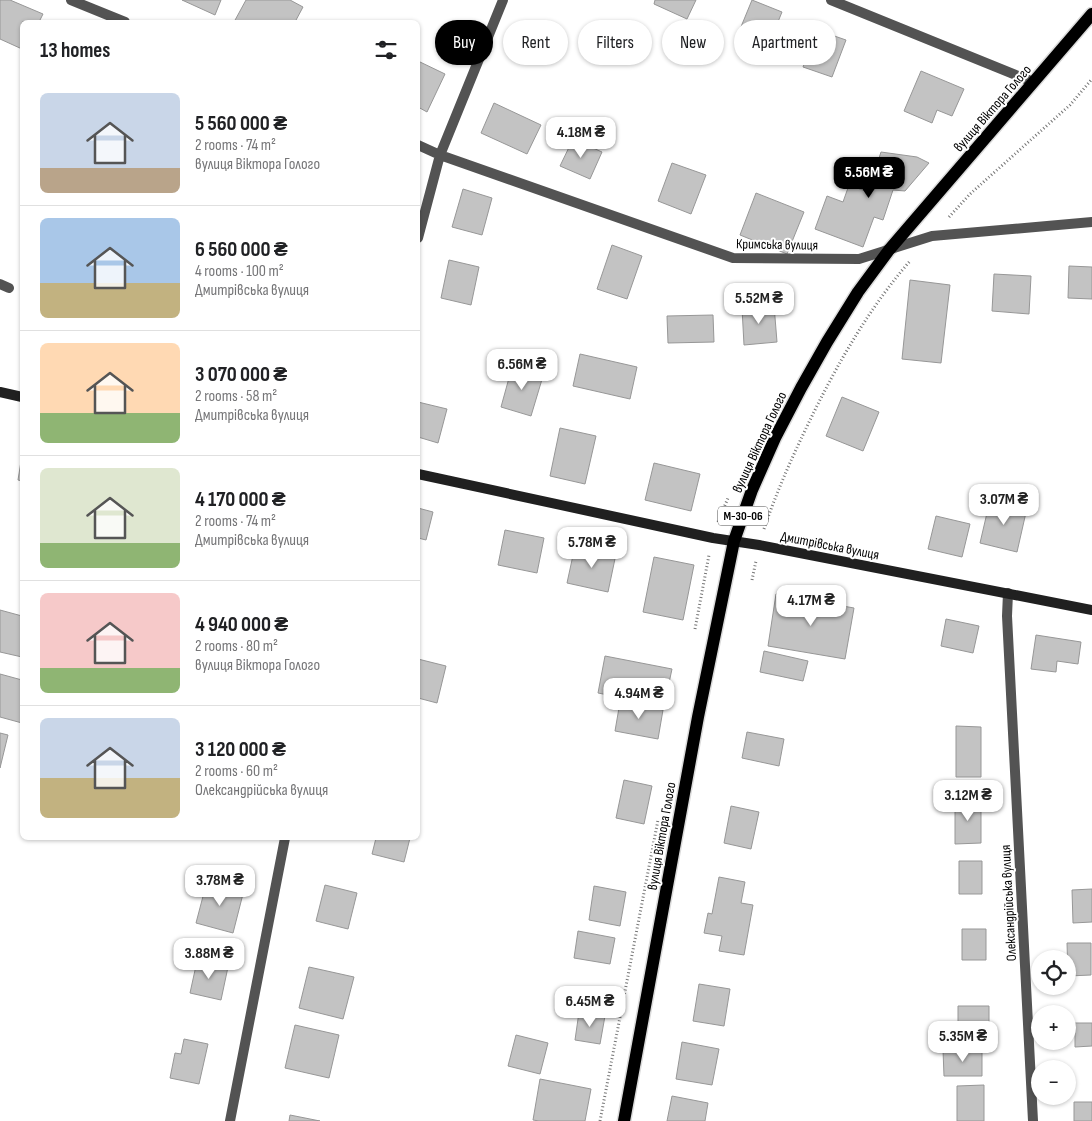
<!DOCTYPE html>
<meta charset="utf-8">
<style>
body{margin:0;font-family:"Sofia Sans Condensed",sans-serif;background:#f6f6f6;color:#202124;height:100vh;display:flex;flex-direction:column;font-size:19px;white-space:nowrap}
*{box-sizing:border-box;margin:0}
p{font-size:16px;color:#757577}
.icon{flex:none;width:28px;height:28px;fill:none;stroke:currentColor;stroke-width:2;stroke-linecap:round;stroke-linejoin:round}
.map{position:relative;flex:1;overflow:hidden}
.side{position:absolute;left:20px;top:20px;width:400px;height:820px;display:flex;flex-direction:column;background:#fff;border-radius:8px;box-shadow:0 1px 4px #0004}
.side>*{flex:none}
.banner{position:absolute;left:435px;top:20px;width:475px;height:45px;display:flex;gap:10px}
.controls{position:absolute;left:1031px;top:950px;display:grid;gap:10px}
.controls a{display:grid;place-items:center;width:45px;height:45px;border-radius:50%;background:#fff;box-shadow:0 1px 4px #0004;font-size:25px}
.price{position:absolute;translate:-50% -42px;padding:0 11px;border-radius:10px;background:#fff;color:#222;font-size:16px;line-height:32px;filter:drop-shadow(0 1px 2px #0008)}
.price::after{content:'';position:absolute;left:50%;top:30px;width:15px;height:11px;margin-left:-8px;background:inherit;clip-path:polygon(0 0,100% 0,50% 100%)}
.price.active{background:#000;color:#fff}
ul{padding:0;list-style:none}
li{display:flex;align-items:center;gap:15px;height:125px;padding:0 20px}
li+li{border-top:1px solid #e0e0e0}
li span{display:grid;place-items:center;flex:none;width:140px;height:100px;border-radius:8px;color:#555}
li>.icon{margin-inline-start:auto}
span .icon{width:60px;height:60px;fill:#fffc;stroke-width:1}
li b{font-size:21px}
h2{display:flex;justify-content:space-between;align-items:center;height:60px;padding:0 20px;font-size:21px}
.pill{padding:0 18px;border-radius:22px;background:#fff;box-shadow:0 1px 4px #0004;font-size:18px;line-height:45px}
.pill.active{background:#000;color:#fff}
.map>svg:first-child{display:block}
.building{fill:#c3c3c3;stroke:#979797}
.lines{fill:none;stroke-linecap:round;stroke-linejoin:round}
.primary-casing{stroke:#dbdbdb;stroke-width:15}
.path{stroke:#757575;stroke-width:3;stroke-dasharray:1 2.5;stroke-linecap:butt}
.street{stroke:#535353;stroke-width:10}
.secondary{stroke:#202020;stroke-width:10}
.primary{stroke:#000;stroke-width:12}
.labels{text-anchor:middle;stroke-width:4;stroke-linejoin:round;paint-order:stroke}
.shield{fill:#fff;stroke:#4c4c4c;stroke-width:1}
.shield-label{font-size:12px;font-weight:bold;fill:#000}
.street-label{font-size:14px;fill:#000;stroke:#fff}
</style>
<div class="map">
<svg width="1092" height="1121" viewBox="0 0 1092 1121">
<rect width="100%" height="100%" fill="#fff"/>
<path class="building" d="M0 0H10L43 14 39 22H22V49L0 39Z
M182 0H221L215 15Z
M246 0H290L303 7 295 22H234Z
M655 0H696L687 19 654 4Z
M752 0 782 12 766 51 736 39Z
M817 30 846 40 832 77 803 67Z
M418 61 445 74 427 112 418 107Z
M921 71 964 89 952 116 937 110 932 123 904 111Z
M494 103 541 125 527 154 481 133Z
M573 139 602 152 590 179 560 166Z
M881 152 917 157 929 163 905 191 893 190 883 220 874 217 863 247 815 229 827 196 843 202 849 185 868 192Z
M672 163 706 175 691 214 658 201Z
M463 189 492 198 482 235 452 227Z
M756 193 804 212 787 254 740 235Z
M612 245 642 256 627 299 597 289Z
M449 260 479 267 471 305 441 298Z
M1069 266 1092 267V299L1068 298Z
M994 274 1031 276 1029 314 992 311Z
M910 280 950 285 941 363 902 359Z
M774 305 777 342 744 345 742 308Z
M713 315 714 342 668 343 667 316Z
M580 354 637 367 630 399 573 386Z
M512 367 543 376 531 416 501 407Z
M842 397 879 412 863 451 826 436Z
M418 402 447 409 438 443 418 437Z
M560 428 596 436 585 484 550 476Z
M22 455V481L18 480Z
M654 463 700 474 691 511 645 500Z
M990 500 1027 508 1017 552 980 543Z
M418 508 433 512 426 540 418 538Z
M936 516 970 524 962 557 928 549Z
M505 530 544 538 537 573 498 565Z
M575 546 616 554 608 592 567 583Z
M654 557 694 565 683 620 643 612Z
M776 594 854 608 845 659 768 646Z
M0 610 22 616V657L0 652Z
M946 619 979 626 973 653 941 646Z
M1036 635 1081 642 1078 664 1057 661 1056 672 1031 669Z
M764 651 808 661 803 681 760 672Z
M605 656 672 669 664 706 598 693Z
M418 659 446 666 437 703 418 698Z
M0 674 22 680V723L0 717Z
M620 702 663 710 658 739 615 731Z
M956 726 981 727V777H956Z
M747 732 784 739 779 766 742 758Z
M0 733 8 735 0 768Z
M624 780 652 786 644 824 616 818Z
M955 800H981V843L955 844Z
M731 806 759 812 751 849 724 843Z
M376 838H410L404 862 372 854Z
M959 861H982V894H959Z
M719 877 745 882 741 903 753 905 744 955 719 951 722 936 704 933 708 913 712 914Z
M207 881 244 890 233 933 196 923Z
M325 885 357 893 348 929 316 921Z
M594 886 626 892 620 926 589 920Z
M1092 889V922L1073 923 1072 890Z
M962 929H986V960H962Z
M578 931 615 938 610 964 574 958Z
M1067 943H1091V975L1068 976Z
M197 961 228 967 221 1000 190 993Z
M309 967 354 977 343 1019 299 1008Z
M699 984 730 989 724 1026 693 1021Z
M958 1006H989V1027H958Z
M579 1012 605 1016 600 1044 575 1040Z
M1075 1023H1092V1046L1075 1047Z
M295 1025 339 1035 329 1078 285 1068Z
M516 1035 548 1043 540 1074 508 1066Z
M184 1039 208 1044 199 1084 170 1078 175 1053 181 1054Z
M682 1042 719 1049 712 1085 676 1079Z
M943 1050H982V1076H944Z
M540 1079 591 1089 585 1121H539L533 1120Z
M984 1085V1121H957V1086Z
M672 1096 708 1103 705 1121H667Z
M1074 1102H1092V1121H1074Z
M290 1115 320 1121H289Z"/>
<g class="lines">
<defs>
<path id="primary" d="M624 1121 698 717 734 541 752 490 775 438 801 388 827 342 858 292 889 250 1092 14"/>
</defs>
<use href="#primary" class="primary-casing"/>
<path class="path" d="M949 217 970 194 1070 105 1092 79
M718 522 728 498
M764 529C777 490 794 453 812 416 839 361 870 307 910 261
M752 580 756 561
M695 629 709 555
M600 1121 658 820"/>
<path class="street" d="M71 0 125 22
M831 0 1033 82
M418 145 440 155 733 258 859 259 932 236 1092 222
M418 238 440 155 503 0
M0 284 9 288
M1008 593 1007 616 1033 1121
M230 1121 285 838"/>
<path class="secondary" d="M0 392 22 397
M418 474 713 538 759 545 1092 610"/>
<use href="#primary" class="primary"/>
</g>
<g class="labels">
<rect class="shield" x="718" y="506.5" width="50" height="19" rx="4"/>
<g class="shield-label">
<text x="743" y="520">М-30-06</text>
</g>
<g class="street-label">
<text transform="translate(992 108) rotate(-49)" y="5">вулиця Віктора Голого</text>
<text transform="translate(777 244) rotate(1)" y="5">Кримська вулиця</text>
<text transform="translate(759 442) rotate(-65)" y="5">вулиця Віктора Голого</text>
<text transform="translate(830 545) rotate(11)" y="5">Дмитрівська вулиця</text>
<text transform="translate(661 836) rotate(-80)" y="5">вулиця Віктора Голого</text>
<text transform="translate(1008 903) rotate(-93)" y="5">Олександрійська вулиця</text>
</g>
</g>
</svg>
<div class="controls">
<a><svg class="icon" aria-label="locate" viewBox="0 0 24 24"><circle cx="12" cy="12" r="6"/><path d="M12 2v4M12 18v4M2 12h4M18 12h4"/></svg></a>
<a>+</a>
<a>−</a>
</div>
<b class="price" style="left:581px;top:159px">4.18M ₴</b>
<b class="price active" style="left:869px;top:199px">5.56M ₴</b>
<b class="price" style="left:759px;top:325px">5.52M ₴</b>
<b class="price" style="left:522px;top:391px">6.56M ₴</b>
<b class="price" style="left:1004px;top:526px">3.07M ₴</b>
<b class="price" style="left:592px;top:569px">5.78M ₴</b>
<b class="price" style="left:811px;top:627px">4.17M ₴</b>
<b class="price" style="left:639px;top:720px">4.94M ₴</b>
<b class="price" style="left:968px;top:822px">3.12M ₴</b>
<b class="price" style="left:220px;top:907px">3.78M ₴</b>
<b class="price" style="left:209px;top:980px">3.88M ₴</b>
<b class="price" style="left:590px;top:1028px">6.45M ₴</b>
<b class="price" style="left:963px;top:1063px">5.35M ₴</b>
<div class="banner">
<a class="pill active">Buy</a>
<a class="pill">Rent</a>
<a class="pill">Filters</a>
<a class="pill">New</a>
<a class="pill">Apartment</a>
</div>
<section class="side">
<h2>13 homes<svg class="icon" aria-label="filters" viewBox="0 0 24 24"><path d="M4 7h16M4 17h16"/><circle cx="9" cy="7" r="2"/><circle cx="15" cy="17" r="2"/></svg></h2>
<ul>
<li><span style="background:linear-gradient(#c9d6e8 75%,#b9a48a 0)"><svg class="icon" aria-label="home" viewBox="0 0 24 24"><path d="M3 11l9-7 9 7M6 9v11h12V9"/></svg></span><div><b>5 560 000 ₴</b><p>2 rooms · 74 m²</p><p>вулиця Віктора Голого</p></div></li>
<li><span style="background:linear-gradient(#a9c7e8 65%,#c2b280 0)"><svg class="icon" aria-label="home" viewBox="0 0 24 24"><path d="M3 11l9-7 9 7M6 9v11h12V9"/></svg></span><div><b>6 560 000 ₴</b><p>4 rooms · 100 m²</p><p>Дмитрівська вулиця</p></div></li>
<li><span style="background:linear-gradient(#ffd9b3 70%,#8fb573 0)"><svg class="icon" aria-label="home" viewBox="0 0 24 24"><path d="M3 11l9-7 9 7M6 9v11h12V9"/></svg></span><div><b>3 070 000 ₴</b><p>2 rooms · 58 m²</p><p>Дмитрівська вулиця</p></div></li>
<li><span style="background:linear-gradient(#dfe7d0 75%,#8fb573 0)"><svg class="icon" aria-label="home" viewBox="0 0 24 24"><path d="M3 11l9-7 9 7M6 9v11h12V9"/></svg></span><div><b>4 170 000 ₴</b><p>2 rooms · 74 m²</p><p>Дмитрівська вулиця</p></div></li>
<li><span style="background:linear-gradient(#f6c9c9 75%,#8fb573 0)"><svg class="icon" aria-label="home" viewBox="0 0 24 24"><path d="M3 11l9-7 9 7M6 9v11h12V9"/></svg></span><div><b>4 940 000 ₴</b><p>2 rooms · 80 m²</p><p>вулиця Віктора Голого</p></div></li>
<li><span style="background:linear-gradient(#c9d6e8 60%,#c2b280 0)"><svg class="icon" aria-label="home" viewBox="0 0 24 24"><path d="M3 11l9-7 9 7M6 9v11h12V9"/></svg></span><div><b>3 120 000 ₴</b><p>2 rooms · 60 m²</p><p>Олександрійська вулиця</p></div></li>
</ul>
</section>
</div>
